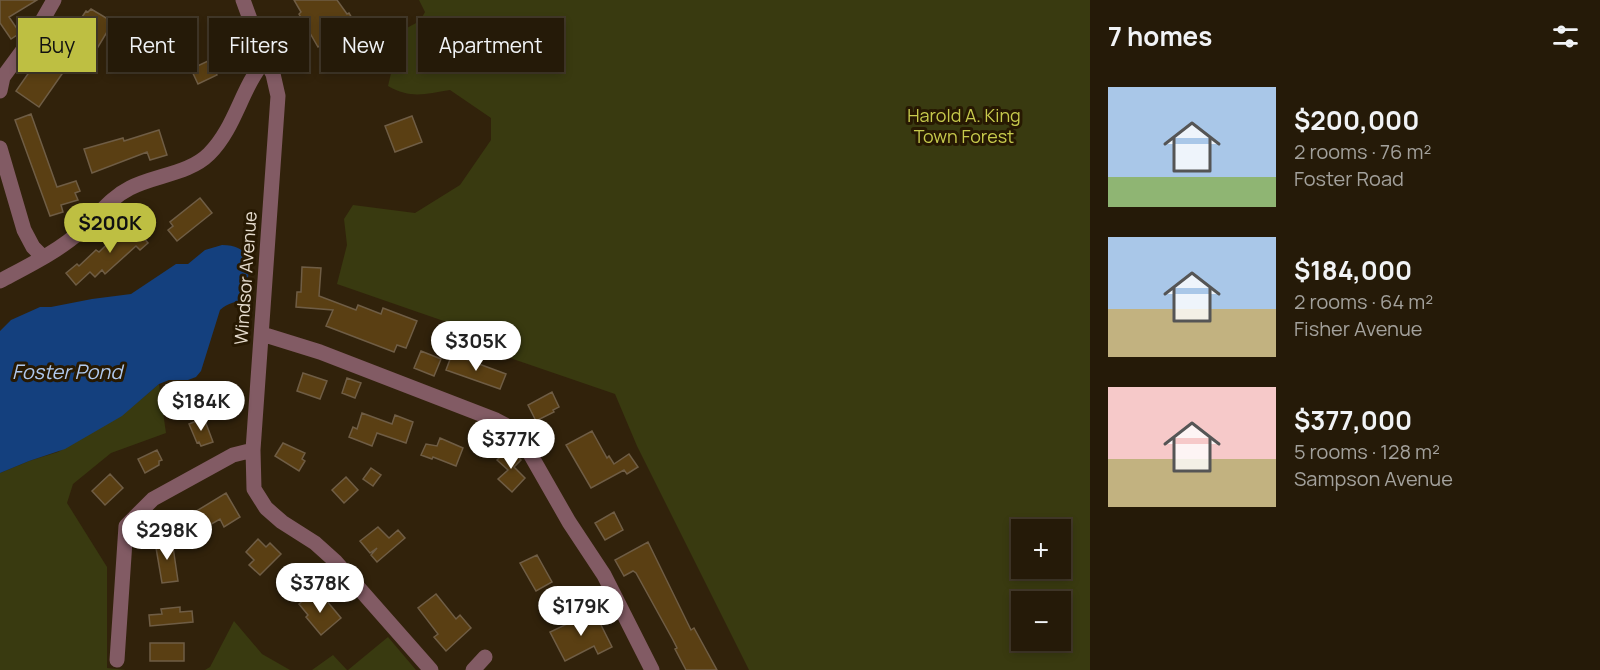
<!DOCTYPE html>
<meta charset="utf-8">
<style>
body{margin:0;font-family:Manrope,sans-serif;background:#2d2312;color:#f1f3f6;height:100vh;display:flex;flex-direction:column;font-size:22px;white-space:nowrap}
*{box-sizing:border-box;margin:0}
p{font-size:20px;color:#a3a19c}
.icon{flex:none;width:33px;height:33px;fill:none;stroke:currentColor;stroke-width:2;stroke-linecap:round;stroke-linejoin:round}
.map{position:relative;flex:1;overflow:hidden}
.panel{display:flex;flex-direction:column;background:#251a08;width:510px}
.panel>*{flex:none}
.hud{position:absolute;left:18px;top:18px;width:570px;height:54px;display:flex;gap:12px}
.controls{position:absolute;left:1011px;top:519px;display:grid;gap:12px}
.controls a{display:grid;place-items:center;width:60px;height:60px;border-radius:0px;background:#251a08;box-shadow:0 3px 9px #0003,0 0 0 2px #423829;font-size:30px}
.price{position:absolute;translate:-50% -51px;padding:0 14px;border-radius:21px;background:#fff;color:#222;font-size:20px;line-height:39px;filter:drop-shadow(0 2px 3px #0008)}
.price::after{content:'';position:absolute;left:50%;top:36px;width:18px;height:14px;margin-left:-9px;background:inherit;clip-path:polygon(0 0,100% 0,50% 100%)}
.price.selected{background:#bebf42;color:#111}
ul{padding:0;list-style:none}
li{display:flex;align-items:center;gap:18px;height:150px;padding:0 18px}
li span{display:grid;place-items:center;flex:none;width:168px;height:120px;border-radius:0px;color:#555}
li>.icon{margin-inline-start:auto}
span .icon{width:72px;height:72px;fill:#fffc;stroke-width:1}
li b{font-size:26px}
h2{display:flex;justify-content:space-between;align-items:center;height:72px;padding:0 18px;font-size:26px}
.tag{padding:0 21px;border-radius:0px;background:#251a08;box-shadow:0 3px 9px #0003,0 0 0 2px #423829;font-size:21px;line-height:54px}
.tag.selected{background:#bebf42;color:#111}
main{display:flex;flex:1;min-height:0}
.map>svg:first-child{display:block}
.green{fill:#393a10;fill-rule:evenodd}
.water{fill:#14407e}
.building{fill:#5a3f13;stroke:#6f5d45;stroke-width:1.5}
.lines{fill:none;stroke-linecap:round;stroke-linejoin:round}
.minor{stroke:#825b64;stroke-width:15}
.labels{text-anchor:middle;stroke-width:6;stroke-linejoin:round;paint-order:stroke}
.park-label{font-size:18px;fill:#c7ca4c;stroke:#271902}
.street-label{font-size:18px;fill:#e6dcce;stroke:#271902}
.water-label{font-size:20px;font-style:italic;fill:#b0c9ee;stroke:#271902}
</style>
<main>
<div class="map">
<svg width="1090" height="670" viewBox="0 0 1090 670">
<rect width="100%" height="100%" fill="#31220b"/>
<path class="green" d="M419 0H1090V670H749L637 446 615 394 513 359 491 342 461 327 337 284 347 245 344 219 353 205 415 213 460 185 491 140V118L450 90C425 94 411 99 388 86L401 31 420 21 425 12ZM1022 530H1060V568H1022ZM1022 602H1060V640H1022Z
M159 384 166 433 111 453 73 484 67 503 107 567V668L126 670H0V473L29 461 58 452 133 406Z
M234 621 262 654 290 670H205L210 667Z
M388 637 416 670H348Z
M333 655 347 670H312Z"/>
<path class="water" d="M222 245C257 245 248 273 246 297 237 303 228 302 220 310L201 371 196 377 188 380H169L159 384 122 416 65 449 29 461 0 473V331L11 320 40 307H51L92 299 131 294 176 264H188L205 250Z"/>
<path class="building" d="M0 0H37L9 17 20 33 11 39 0 23Z
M294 0H337L347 14 349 13 363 37 340 50 332 38 318 47 299 14 301 12Z
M91 9 113 22 92 57 71 44 84 22 80 20 86 11 88 12Z
M46 48 67 63 60 73 62 74 39 107 16 91Z
M210 60 217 75 198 84 191 69Z
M31 114 57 187 76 181 80 191 75 193 78 200 61 205 63 212 50 216 15 120Z
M412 116 422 142 395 152 385 126Z
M159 130 167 155 150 160 147 152 92 173 84 149 123 138 124 141Z
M200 198 212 213 177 241 168 230 173 226 170 222Z
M131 221 145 235 143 237 148 243 140 250 136 246 105 274 102 270 95 277 90 272 76 285 66 273 77 264 79 266 96 250 99 252Z
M302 267 321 268 319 296 356 310 358 305 381 314 383 308 417 321 406 348 397 345 394 352 326 326 333 310 296 307 297 292H301Z
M421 351 441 359 434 376 414 368Z
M452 354 506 374 500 389 446 370Z
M303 373 327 381 320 399 297 391Z
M347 378 361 383 355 398 342 393Z
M552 392 559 407 553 410 554 412 536 421 528 405Z
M362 413 392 424 395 415 413 422 406 443 377 433 372 446 349 437 353 427 357 429Z
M204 418 213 442 201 446 199 442 197 443 189 424Z
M592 431 607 458 609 456 614 464 629 454 638 467 627 474 624 470 591 488 566 445Z
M440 438 463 448 456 466 433 457 432 459 421 455 426 444 437 446Z
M283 443 305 453 302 459 305 461 299 471 275 456Z
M509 448 521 460 514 467 525 478 512 492 498 479 508 470 497 460Z
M157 450 162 460 159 461V465L145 473 138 459Z
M371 468 381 475 373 486 363 479Z
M110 474 123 488 105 505 92 491Z
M346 477 358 490 344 503 332 490Z
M226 493 240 517 224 527 220 519 194 534 185 518Z
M614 512 623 530 605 540 595 523Z
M378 527 389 538 398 530 405 538 377 562 371 555 377 548 370 553 360 541Z
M258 539 266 547 270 543 281 554 260 575 249 565 254 560 246 552Z
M172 540 178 581 162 583 155 542Z
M648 542 691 630 694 628 717 670H686L675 649 677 648 673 640 636 573 633 571 624 576 615 560Z
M537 555 552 582 536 591 520 563Z
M312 593 321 603 326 600 341 618 321 635 306 617 308 615 299 604Z
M436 594 456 619 460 615 471 628 446 651 434 637 438 634 418 608Z
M180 607V612L192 611 193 622 150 626 149 615 162 614 161 609Z
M596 615 612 647 598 654 594 646 565 661 550 632 584 616 586 620Z
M150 643H184V661H150Z"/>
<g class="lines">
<path class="minor" d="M243 0 265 60 273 74 278 96 253 450 254 489 266 508 282 522 315 543 335 561 431 670
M0 91 3 77 34 35 54 0
M0 148 24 230 33 247 43 257
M0 281C28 266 59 251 82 230 98 216 110 198 130 188 155 175 189 174 209 154 236 127 241 88 265 60
M262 334 320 352 496 420 511 428 521 438 569 522 604 575 652 670
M117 660 126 526 153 499 233 455 253 450
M473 670 485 657"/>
</g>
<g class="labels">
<g class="park-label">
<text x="964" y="122">Harold A. King<tspan x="964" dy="21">Town Forest</tspan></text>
</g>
<g class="street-label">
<text transform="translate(246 278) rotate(-86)" y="6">Windsor Avenue</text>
</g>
<g class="water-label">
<text x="67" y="379">Foster Pond</text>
</g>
</g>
</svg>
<div class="controls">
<a>+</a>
<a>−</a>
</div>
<b class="price selected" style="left:110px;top:254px">$200K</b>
<b class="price" style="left:476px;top:372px">$305K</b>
<b class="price" style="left:201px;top:432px">$184K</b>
<b class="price" style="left:511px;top:470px">$377K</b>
<b class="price" style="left:167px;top:561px">$298K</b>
<b class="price" style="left:320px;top:614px">$378K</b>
<b class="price" style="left:581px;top:637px">$179K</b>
<div class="hud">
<a class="tag selected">Buy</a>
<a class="tag">Rent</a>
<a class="tag">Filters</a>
<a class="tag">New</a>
<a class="tag">Apartment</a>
</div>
</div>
<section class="panel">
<h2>7 homes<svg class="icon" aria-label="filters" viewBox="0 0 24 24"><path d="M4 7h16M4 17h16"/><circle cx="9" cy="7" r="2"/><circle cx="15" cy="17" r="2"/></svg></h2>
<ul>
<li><span style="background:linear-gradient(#a9c7e8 75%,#8fb573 0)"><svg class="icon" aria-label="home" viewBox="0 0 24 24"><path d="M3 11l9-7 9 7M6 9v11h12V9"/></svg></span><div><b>$200,000</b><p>2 rooms · 76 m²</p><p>Foster Road</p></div></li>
<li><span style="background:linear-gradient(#a9c7e8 60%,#c2b280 0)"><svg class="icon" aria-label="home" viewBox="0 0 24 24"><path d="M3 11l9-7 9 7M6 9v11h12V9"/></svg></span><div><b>$184,000</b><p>2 rooms · 64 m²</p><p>Fisher Avenue</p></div></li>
<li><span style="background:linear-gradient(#f6c9c9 60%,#c2b280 0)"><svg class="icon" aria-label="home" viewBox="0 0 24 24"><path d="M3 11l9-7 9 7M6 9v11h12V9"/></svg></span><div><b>$377,000</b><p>5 rooms · 128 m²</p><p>Sampson Avenue</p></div></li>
</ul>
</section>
</main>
